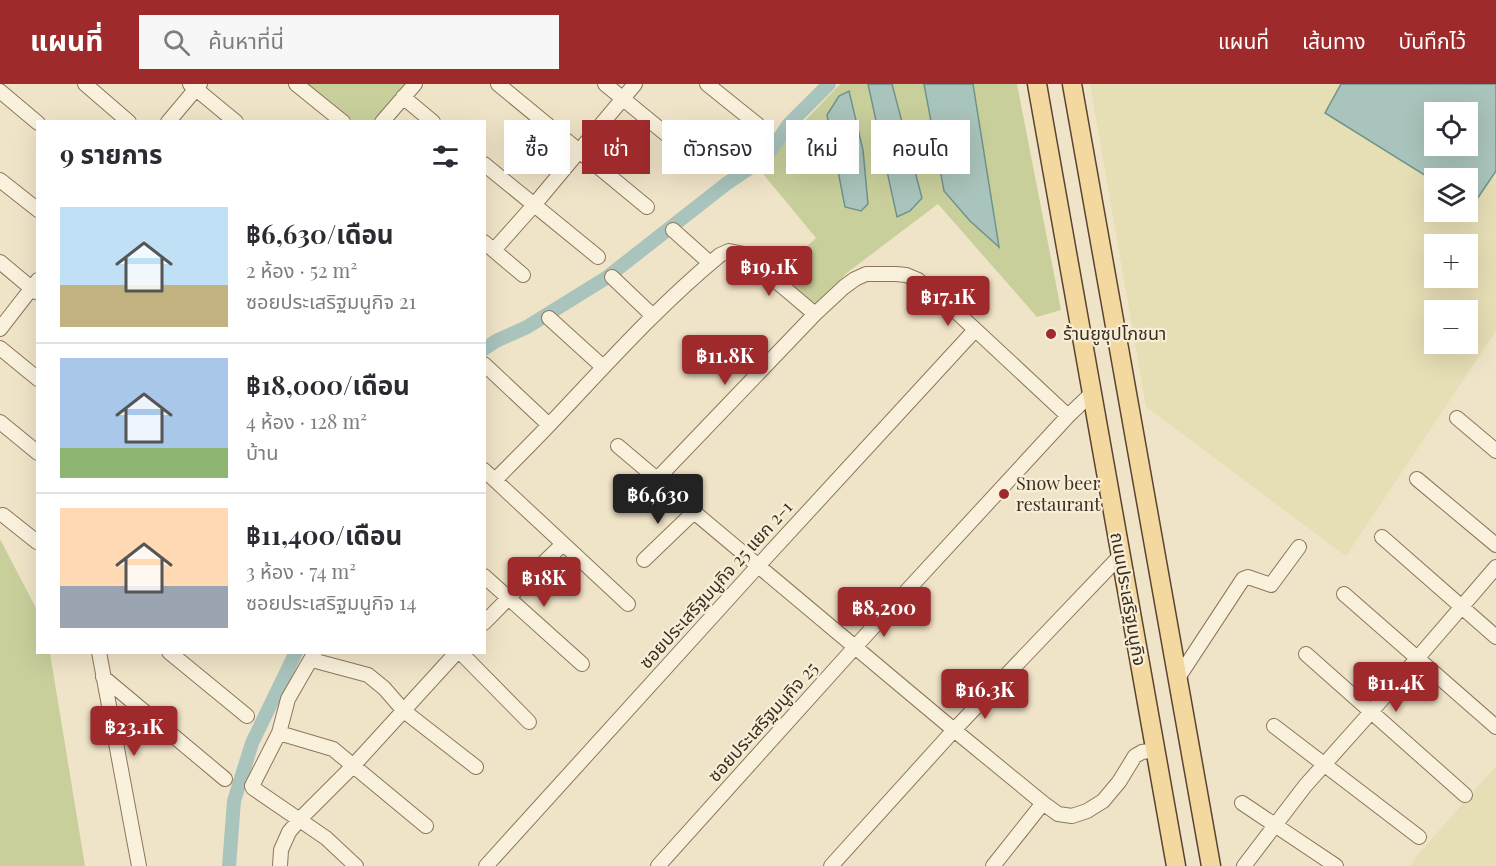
<!DOCTYPE html>
<html lang="th">
<meta charset="utf-8">
<style>
body{margin:0;font-family:"Playfair Display","Noto Sans Thai",serif;background:#f7f7f7;color:#2b2b33;height:100vh;display:flex;flex-direction:column;font-size:22px;white-space:nowrap}
*{box-sizing:border-box;margin:0}
p{font-size:20px;color:#7c7c81}
.icon{flex:none;width:33px;height:33px;fill:none;stroke:currentColor;stroke-width:2;stroke-linecap:round;stroke-linejoin:round}
.map{position:relative;flex:1;overflow:hidden}
.side{position:absolute;left:36px;top:36px;width:450px;height:534px;display:flex;flex-direction:column;background:#fff;border-radius:0px;box-shadow:0 6px 24px #0002}
.side>*{flex:none}
.hud{position:absolute;left:504px;top:36px;width:570px;height:54px;display:flex;gap:12px}
.fabs{position:absolute;left:1424px;top:18px;display:grid;gap:12px}
.fabs a{display:grid;place-items:center;width:54px;height:54px;border-radius:0px;background:#fff;box-shadow:0 6px 24px #0002;font-size:30px}
.price{position:absolute;translate:-50% -51px;padding:0 14px;border-radius:6px;background:#9e2a2b;color:#fff;font-size:20px;line-height:39px;filter:drop-shadow(0 2px 3px #0008)}
.price::after{content:'';position:absolute;left:50%;top:36px;width:18px;height:14px;margin-left:-9px;background:inherit;clip-path:polygon(0 0,100% 0,50% 100%)}
.price.active{background:#222;color:#fff}
ul{padding:0;list-style:none}
li{display:flex;align-items:center;gap:18px;height:150px;padding:0 24px}
li+li{border-top:2px solid #e1e1e2}
li span{display:grid;place-items:center;flex:none;width:168px;height:120px;border-radius:0px;color:#555}
li>.icon{margin-inline-start:auto}
span .icon{width:72px;height:72px;fill:#fffc;stroke-width:1}
li b{font-size:26px}
h2{display:flex;justify-content:space-between;align-items:center;height:72px;padding:0 24px;font-size:26px}
.tag{padding:0 21px;border-radius:0px;background:#fff;box-shadow:0 6px 24px #0002;font-size:21px;line-height:54px}
.tag.active{background:#9e2a2b;color:#fff}
header{display:flex;align-items:center;gap:36px;box-sizing:border-box;height:84px;padding:0 30px;background:#9e2a2b;color:#fff}
header strong{font-size:28px}
nav{display:flex;gap:33px;margin-inline-start:auto;font-size:21px}
.search{width:420px;height:54px;background:#f7f7f7;display:flex;align-items:center;gap:15px;box-sizing:border-box;padding:0 21px;border-radius:0px;color:#7c7c81;font-size:22px}
.map>svg:first-child{display:block}
.farmland{fill:#e6deb5;fill-rule:evenodd}
.green{fill:#c9cf9b}
.water{fill:#a9c4bc;stroke:#6f938a;stroke-width:1.5;fill-rule:evenodd}
.lines{fill:none;stroke-linecap:round;stroke-linejoin:round}
.canal{stroke:#a9c4bc;stroke-width:14}
.minor-casing{stroke:#8d765c;stroke-width:16}
.major-casing{stroke:#5b4430;stroke-width:21}
.minor{stroke:#faf1dc;stroke-width:14}
.major{stroke:#f3d9a0;stroke-width:18}
.poi-dot{fill:#9e2a2b;stroke:#f7eed8;stroke-width:2}
.labels{text-anchor:middle;stroke-width:4.5;stroke-linejoin:round;paint-order:stroke}
.poi-label{font-size:18px;fill:#3d2e20;stroke:#f7eed8;text-anchor:start}
.street-label{font-size:18px;fill:#3d2e20;stroke:#f7eed8}
</style>
<header>
<strong>แผนที่</strong>
<div class="search"><svg class="icon" aria-label="search" viewBox="0 0 24 24"><circle cx="10" cy="10" r="6"/><path d="M15 15l6 6"/></svg>ค้นหาที่นี่</div>
<nav><a>แผนที่</a><a>เส้นทาง</a><a>บันทึกไว้</a></nav>
</header>
<div class="map">
<svg width="1496" height="782" viewBox="0 0 1496 782">
<rect width="100%" height="100%" fill="#f0e4c8"/>
<path class="farmland" d="M1090 0H1341L1325 29 1434 97V128H1467V118L1473 121 1496 87V247L1346 472 1146 323ZM1434 160H1467V194H1434ZM1434 226H1467V260H1434Z
M1496 682V782H1410L1422 766Z"/>
<path class="green" d="M289 0H423L392 38 334 37Z
M840 0H1017L1061 226 1037 233 938 120 848 188 804 232 767 199 816 154 759 85Z
M0 455 37 526 38 568 50 569 85 782H0Z"/>
<path class="water" d="M868 0H892L922 114 910 127 897 133Z
M924 0H973L999 163 970 137 944 107Z
M1341 0H1496V87L1473 121 1467 118V94H1434V97L1325 29ZM1434 28H1467V62H1434Z
M849 7 863 66 868 120 861 127 845 123 827 31 839 12Z"/>
<g class="lines">
<path class="canal" d="M484 265 496 257 527 243 606 194 726 100 766 73 789 40 829 0
M229 782 234 717 252 659 296 568"/>
<defs>
<path id="minor" d="M85 0 129 38
M190 0 236 38
M296 0 343 38
M498 0 647 123
M605 0 694 73
M707 0 758 41
M0 7 38 39
M403 13 433 38
M168 38 200 0
M382 38 415 0
M484 80 598 173
M0 96 38 126
M673 146 710 179
M484 158 523 191
M494 166 534 121 635 0
M0 178 36 208
M612 193 653 232
M549 234 603 283
M0 245 38 196
M0 264 38 295
M484 280 549 341
M1457 334 1496 367
M0 338 38 369
M618 362 657 395 694 428 954 646 1043 719 1058 730 1072 732 1087 727 1103 717 1119 698 1135 672 1142 668 1156 666
M484 386 628 520
M657 395 815 230 844 203 855 195 866 190H896L906 191 918 196 951 223 1068 332
M1417 395 1496 461
M495 396C513 378 532 359 550 340 605 282 658 222 720 171L729 167 744 170 815 230
M3 431 37 458
M1382 453 1496 553
M644 476 694 428
M484 492 582 580
M1344 510 1496 643
M484 539 535 487 563 460
M99 568 139 782
M169 568 247 632
M315 568 288 615 279 649 252 702 253 704 326 754 356 782
M460 568 529 638
M1306 570 1465 711
M312 576 368 591 384 604 404 627 476 683
M103 593 225 695
M1178 594 1243 495 1248 493 1271 501 1299 463
M1274 642 1419 753
M279 649 333 665 426 742
M1242 719 1336 782
M280 782 281 766 289 748 300 735 353 682 457 568
M486 782 758 482 975 246
M658 782 855 563 1068 332 1092 309
M831 782 954 646 1120 472
M993 782 1043 719
M1244 782 1305 702 1371 628 1496 483"/>
<path id="major" d="M1037 0 1176 782
M1072 0 1211 782"/>
</defs>
<use href="#minor" class="minor-casing"/>
<use href="#major" class="major-casing"/>
<use href="#minor" class="minor"/>
<use href="#major" class="major"/>
</g>
<g class="poi-dot">
<circle cx="1051" cy="250" r="6"/>
<circle cx="1004" cy="410" r="6"/>
</g>
<g class="labels">
<g class="poi-label">
<text x="1063" y="256">ร้านยูซุปโภชนา</text>
<text x="1016" y="406">Snow beer<tspan x="1016" dy="21">restaurant</tspan></text>
</g>
<g class="street-label">
<text transform="translate(716 501) rotate(-48)" y="6">ซอยประเสริฐมนูกิจ 25 แยก 2-1</text>
<text transform="translate(1128 515) rotate(80)" y="6">ถนนประเสริฐมนูกิจ</text>
<text transform="translate(763 638) rotate(-48)" y="6">ซอยประเสริฐมนูกิจ 25</text>
</g>
</g>
</svg>
<div class="fabs">
<a><svg class="icon" aria-label="locate" viewBox="0 0 24 24"><circle cx="12" cy="12" r="6"/><path d="M12 2v4M12 18v4M2 12h4M18 12h4"/></svg></a>
<a><svg class="icon" aria-label="layers" viewBox="0 0 24 24"><path d="M12 4l9 5-9 5-9-5zM3 14l9 5 9-5"/></svg></a>
<a>+</a>
<a>−</a>
</div>
<b class="price" style="left:769px;top:213px">฿19.1K</b>
<b class="price" style="left:948px;top:243px">฿17.1K</b>
<b class="price" style="left:725px;top:302px">฿11.8K</b>
<b class="price active" style="left:658px;top:441px">฿6,630</b>
<b class="price" style="left:544px;top:524px">฿18K</b>
<b class="price" style="left:884px;top:554px">฿8,200</b>
<b class="price" style="left:1396px;top:629px">฿11.4K</b>
<b class="price" style="left:985px;top:636px">฿16.3K</b>
<b class="price" style="left:134px;top:673px">฿23.1K</b>
<div class="hud">
<a class="tag">ซื้อ</a>
<a class="tag active">เช่า</a>
<a class="tag">ตัวกรอง</a>
<a class="tag">ใหม่</a>
<a class="tag">คอนโด</a>
</div>
<section class="side">
<h2>9 รายการ<svg class="icon" aria-label="filters" viewBox="0 0 24 24"><path d="M4 7h16M4 17h16"/><circle cx="9" cy="7" r="2"/><circle cx="15" cy="17" r="2"/></svg></h2>
<ul>
<li><span style="background:linear-gradient(#bfe0f5 65%,#c2b280 0)"><svg class="icon" aria-label="home" viewBox="0 0 24 24"><path d="M3 11l9-7 9 7M6 9v11h12V9"/></svg></span><div><b>฿6,630/เดือน</b><p>2 ห้อง · 52 m²</p><p>ซอยประเสริฐมนูกิจ 21</p></div></li>
<li><span style="background:linear-gradient(#a9c7e8 75%,#8fb573 0)"><svg class="icon" aria-label="home" viewBox="0 0 24 24"><path d="M3 11l9-7 9 7M6 9v11h12V9"/></svg></span><div><b>฿18,000/เดือน</b><p>4 ห้อง · 128 m²</p><p>บ้าน</p></div></li>
<li><span style="background:linear-gradient(#ffd9b3 65%,#9aa5b1 0)"><svg class="icon" aria-label="home" viewBox="0 0 24 24"><path d="M3 11l9-7 9 7M6 9v11h12V9"/></svg></span><div><b>฿11,400/เดือน</b><p>3 ห้อง · 74 m²</p><p>ซอยประเสริฐมนูกิจ 14</p></div></li>
</ul>
</section>
</div>
